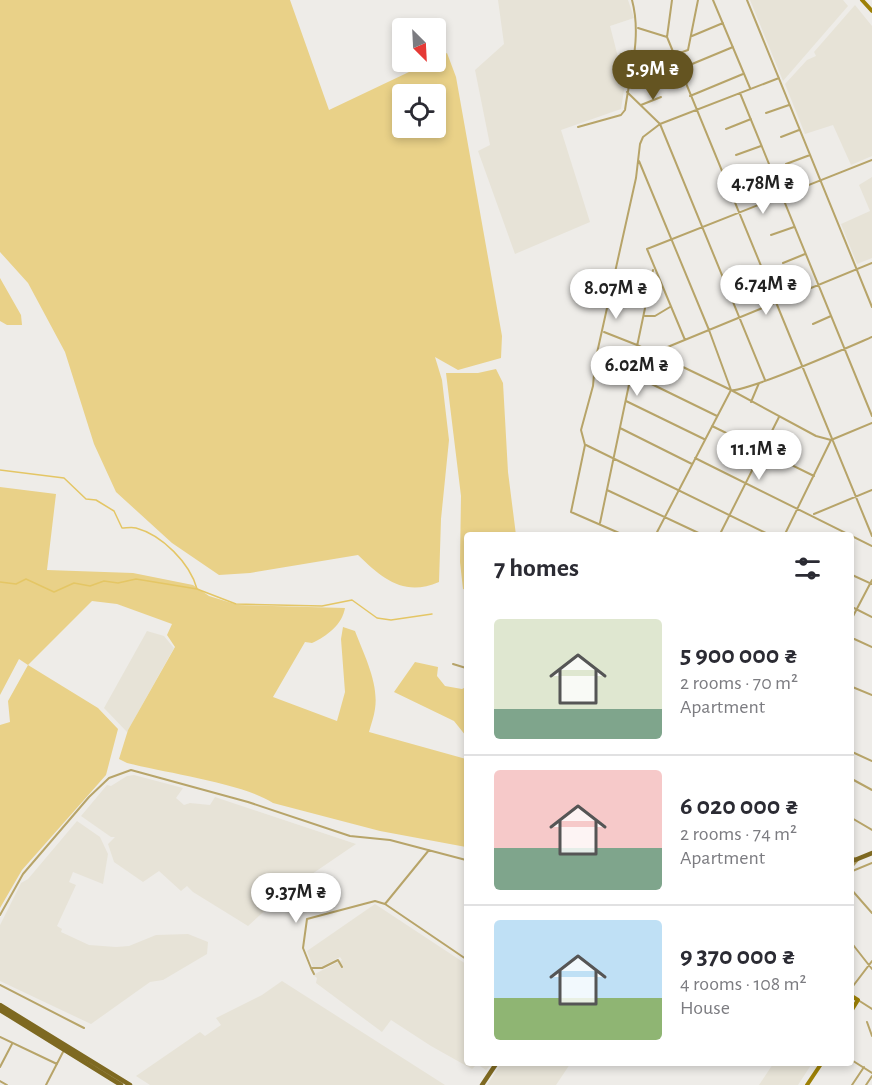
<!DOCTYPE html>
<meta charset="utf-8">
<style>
body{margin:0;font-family:"Alegreya Sans",sans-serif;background:#f2f2f3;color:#2b2b33;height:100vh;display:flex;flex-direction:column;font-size:22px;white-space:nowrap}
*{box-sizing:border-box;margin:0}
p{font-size:20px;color:#7c7c81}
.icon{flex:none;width:33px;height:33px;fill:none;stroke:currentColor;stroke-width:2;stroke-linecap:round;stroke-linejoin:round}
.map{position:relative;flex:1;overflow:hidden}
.drawer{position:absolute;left:464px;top:532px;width:390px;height:534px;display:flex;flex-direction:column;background:#fff;border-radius:6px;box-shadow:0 3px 9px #0003}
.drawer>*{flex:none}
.needle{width:39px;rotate:156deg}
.controls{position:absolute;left:392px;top:18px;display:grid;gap:12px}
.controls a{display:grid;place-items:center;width:54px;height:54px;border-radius:6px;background:#fff;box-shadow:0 3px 9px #0003;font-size:30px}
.price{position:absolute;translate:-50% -51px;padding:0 14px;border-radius:21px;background:#fff;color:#222;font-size:20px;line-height:39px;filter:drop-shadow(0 2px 3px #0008)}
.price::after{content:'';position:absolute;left:50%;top:36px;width:18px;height:14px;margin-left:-9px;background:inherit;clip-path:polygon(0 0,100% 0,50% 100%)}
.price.selected{background:#645421;color:#fff}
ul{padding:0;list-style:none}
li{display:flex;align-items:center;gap:18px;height:150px;padding:0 30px}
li+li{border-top:2px solid #e1e1e2}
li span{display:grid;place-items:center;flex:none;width:168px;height:120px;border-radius:6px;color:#555}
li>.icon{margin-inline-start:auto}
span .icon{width:72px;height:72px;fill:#fffc;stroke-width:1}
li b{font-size:26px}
h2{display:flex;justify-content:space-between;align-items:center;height:72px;padding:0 30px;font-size:26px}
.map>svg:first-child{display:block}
.built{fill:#e7e3d7}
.green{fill:#e9d188;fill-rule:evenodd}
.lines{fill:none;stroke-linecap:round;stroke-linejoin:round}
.stream{stroke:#e4c665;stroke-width:1.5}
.street{stroke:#b7a469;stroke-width:2}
.secondary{stroke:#9d8006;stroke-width:4}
.primary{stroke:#7e6921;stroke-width:4.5}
</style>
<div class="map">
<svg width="872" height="1085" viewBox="0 0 872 1085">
<rect width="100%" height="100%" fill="#eeece8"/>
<path class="built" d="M498 0H628L634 18 610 26 625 84 621 109 561 130 590 222 515 254 478 151 490 145 475 70 504 44Z
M750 0H843L848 6 783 81Z
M855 5 872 26V156L851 165 833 125 805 134 785 84 807 60 816 56 814 52Z
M872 177V258L857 264 841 224 870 211 859 185Z
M147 631 164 636 174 648 127 732 104 708Z
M134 775 183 788 176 798 184 805 190 803 210 805 215 797 356 844 284 893 248 926 193 892 187 886 181 891 159 871 143 882 114 862 108 844 115 837H111L81 816 107 785 111 786 127 776Z
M77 821 100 837 108 854 103 884 73 872 69 882 76 885 57 926 62 929 61 932 89 945 116 947 129 946 156 935 188 934 208 942 207 954 163 980 150 982 91 1024 0 981V925L21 883 28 879Z
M375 904 466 964V1064H492L486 1070 477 1064 472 1069 431 1046 391 1020 382 1032 316 983 317 978 313 975 342 960 340 957 321 967H313L307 951Z
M282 981 445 1085H150L136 1076 200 1032 205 1036 221 1025 216 1018 262 995Z
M501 1064H570L556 1085H487Z
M773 1064H808L811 1065 798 1085H759Z"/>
<path class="green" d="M0 0H290L329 110 430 62H435V59L447 53 456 77 502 336 501 358 458 370 435 357 442 380 449 440 441 519 439 582C404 597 383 579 358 555L250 573 219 575 172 543 116 492 94 444 65 352 28 283 0 252ZM402 94H435V128H402Z
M0 278 21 315 22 325H7L0 321Z
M496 369 503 383 508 472 516 535 466 536V590L463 589 460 562 461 496 446 373H478Z
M0 487 56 494 47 570 133 573 193 585 209 596 238 605 345 608C342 625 327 636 312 643L305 642 273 697 337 721 345 692 341 639 343 627 355 631C364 655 379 683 375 709 374 717 371 724 369 732L466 759V847L380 831 273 803C242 783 166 773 127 763L119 759 128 730 175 647 167 635 172 624 117 604 92 601 28 665 98 708 118 729 106 775 22 870 0 908V725L10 722 8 701 28 665 19 659 0 695Z
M415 662 438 667 437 676 445 686 462 689 466 687V736L454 721 394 692Z"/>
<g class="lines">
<path class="stream" d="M0 470 64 478 86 499 96 500 114 511 122 528C126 528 132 527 136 528 162 535 190 563 197 589
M0 582 16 584 26 579 54 592 74 583 90 586 104 581 118 583 136 579 197 589 236 604 322 606 352 600 377 618 391 620 432 614"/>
<path class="street" d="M713 0 750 88
M747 0 872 307
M638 28 667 37 872 536
M692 36 723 23
M667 37 672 0
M674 55 688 50 698 0
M680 69 733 47
M627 92 660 124 765 380
M740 93 872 416
M690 96 743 74
M641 105 661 97
M766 113 789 105
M578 127 621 115 625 110C630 73 642 37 632 0
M726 129 751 119
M781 137 799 130
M736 155 761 146
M639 161 709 330 731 390
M786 164 810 155
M747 181 771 171
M771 235 794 227
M783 263 805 254
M645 316H655L670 307
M813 324 831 316
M604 332 637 345 731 390 816 436 831 440
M685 340 647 249 872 160
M653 353 872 263
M631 374 717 416
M626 401 704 439
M751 402 759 383
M712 426 814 476
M620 428 692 464
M831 440 872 423
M586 445 772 536
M695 458 872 546
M607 490 705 536
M814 514 872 490
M600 523 653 270
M626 536 571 512 585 445 581 430 593 386 595 362 636 178 640 144 643 137 660 124 779 78
M655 536 731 390C745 393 851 346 872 337
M719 536 779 417
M784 536 831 440
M850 574 872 584
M850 606 872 617
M850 622 872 580
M850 637 872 647
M850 644 853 638
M453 664 466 668
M850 686 872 695
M850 751 872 761
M850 778 872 790
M850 817 872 830
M850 856 858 860 850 869
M850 872 872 863
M850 888 872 913
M385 904 429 850
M0 915 23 874 89 797 109 778 131 770 248 802 350 836 390 840 466 860
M850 941 872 969
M342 967 338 960 322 968H311L303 948 307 919 375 901 385 904 466 959
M311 968 314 974
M0 985 84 1028
M850 990 872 961
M858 1000 872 1009
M867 1022 872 1036
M0 1037 57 1064
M850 1059 872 1073
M0 1067 12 1044
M0 1081 7 1085
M46 1085 63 1052
M852 1085 864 1067
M866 1085 872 1076"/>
<path class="secondary" d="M862 0 872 11
M850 995 858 1000 850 1013
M807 1085 821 1064"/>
<path class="primary" d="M850 862 872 853
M0 1005 130 1085
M0 1010 121 1085
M482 1085 496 1064"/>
</g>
</svg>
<div class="controls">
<a><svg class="needle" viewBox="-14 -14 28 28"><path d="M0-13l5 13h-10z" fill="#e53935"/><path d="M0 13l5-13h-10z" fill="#7c7c81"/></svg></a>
<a><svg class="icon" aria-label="locate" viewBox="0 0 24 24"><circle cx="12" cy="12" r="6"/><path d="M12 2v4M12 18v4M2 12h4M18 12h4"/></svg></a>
</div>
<b class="price selected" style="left:653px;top:101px">5.9M ₴</b>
<b class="price" style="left:763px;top:215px">4.78M ₴</b>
<b class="price" style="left:766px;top:316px">6.74M ₴</b>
<b class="price" style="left:616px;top:320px">8.07M ₴</b>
<b class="price" style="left:637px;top:397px">6.02M ₴</b>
<b class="price" style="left:759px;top:481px">11.1M ₴</b>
<b class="price" style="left:296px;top:924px">9.37M ₴</b>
<section class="drawer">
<h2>7 homes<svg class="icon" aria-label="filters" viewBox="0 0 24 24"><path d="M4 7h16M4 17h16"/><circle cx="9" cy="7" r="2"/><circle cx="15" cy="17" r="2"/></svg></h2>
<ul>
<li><span style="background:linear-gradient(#dfe7d0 75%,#7fa58c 0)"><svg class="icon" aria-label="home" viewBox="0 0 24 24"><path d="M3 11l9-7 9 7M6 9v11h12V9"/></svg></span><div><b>5 900 000 ₴</b><p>2 rooms · 70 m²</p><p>Apartment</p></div></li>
<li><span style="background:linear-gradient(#f6c9c9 65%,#7fa58c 0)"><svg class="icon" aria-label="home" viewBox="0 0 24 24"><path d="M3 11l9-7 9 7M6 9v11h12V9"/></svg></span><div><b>6 020 000 ₴</b><p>2 rooms · 74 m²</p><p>Apartment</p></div></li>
<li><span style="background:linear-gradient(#bfe0f5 65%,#8fb573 0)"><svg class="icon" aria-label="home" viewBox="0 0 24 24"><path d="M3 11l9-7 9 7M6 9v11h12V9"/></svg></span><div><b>9 370 000 ₴</b><p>4 rooms · 108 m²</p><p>House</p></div></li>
</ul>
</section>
</div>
